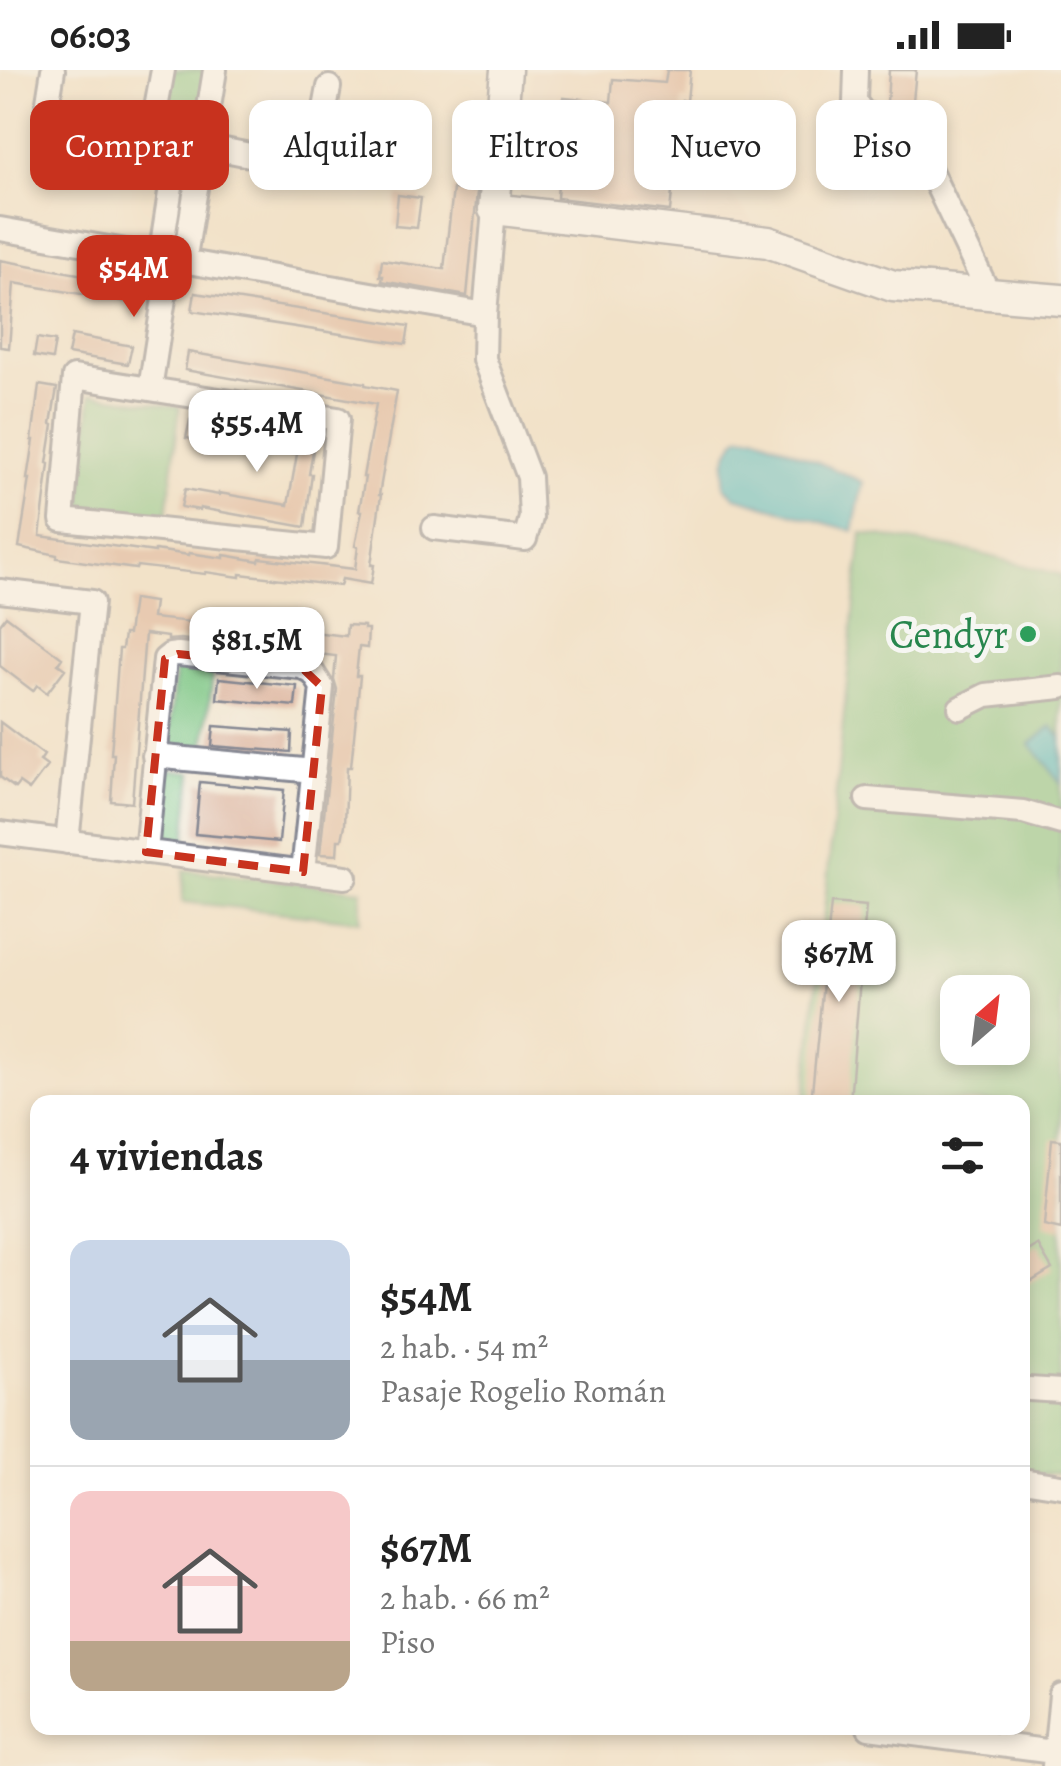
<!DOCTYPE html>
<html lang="es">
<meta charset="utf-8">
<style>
body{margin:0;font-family:Alegreya,serif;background:#f2f2f2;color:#222;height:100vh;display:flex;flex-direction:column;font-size:38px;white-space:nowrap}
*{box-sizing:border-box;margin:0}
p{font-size:32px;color:#767676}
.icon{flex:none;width:55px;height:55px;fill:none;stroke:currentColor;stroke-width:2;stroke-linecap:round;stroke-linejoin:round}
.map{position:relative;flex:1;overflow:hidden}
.panel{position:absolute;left:30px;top:1025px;width:1000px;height:640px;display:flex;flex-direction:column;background:#fff;border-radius:20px;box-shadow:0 5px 15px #0003}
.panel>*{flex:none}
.guide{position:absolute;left:30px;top:30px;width:1002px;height:90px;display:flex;gap:20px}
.needle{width:65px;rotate:28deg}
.tools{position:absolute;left:940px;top:905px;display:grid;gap:20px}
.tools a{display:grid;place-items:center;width:90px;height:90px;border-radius:20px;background:#fff;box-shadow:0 5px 15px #0003;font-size:50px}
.price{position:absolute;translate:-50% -85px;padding:0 22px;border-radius:20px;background:#fff;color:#222;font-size:32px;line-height:65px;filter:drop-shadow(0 2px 5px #0008)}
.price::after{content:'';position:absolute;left:50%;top:60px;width:30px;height:22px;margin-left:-15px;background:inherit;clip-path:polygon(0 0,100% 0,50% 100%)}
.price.on{background:#c8321e;color:#fff}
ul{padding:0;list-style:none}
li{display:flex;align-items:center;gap:30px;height:250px;padding:0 40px}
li+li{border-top:2px solid #e0e0e0}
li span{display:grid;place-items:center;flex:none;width:280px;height:200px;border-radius:20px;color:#555}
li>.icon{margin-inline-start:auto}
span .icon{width:120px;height:120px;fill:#fffc;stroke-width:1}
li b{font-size:42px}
h2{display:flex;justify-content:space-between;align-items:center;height:120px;padding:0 40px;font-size:42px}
.chip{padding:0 35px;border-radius:20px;background:#fff;box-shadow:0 5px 15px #0003;font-size:35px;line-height:90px}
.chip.on{background:#c8321e;color:#fff}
.status{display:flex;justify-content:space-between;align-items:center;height:70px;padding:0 50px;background:#fff;direction:ltr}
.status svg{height:28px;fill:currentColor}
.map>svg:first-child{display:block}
.built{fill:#efd6bb}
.green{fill:#7dc683;stroke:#4c7a70;stroke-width:2.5;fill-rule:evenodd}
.water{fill:#50bec8;stroke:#367693;stroke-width:2.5}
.building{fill:#dcae94}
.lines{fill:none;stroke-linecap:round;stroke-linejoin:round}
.minor-casing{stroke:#868893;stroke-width:28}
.major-casing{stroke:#868893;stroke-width:35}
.minor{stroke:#fff;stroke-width:22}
.major{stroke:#fff;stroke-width:30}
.marked{fill:none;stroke:#c8321e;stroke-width:8;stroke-dasharray:20 12;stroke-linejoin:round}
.leisure-dot{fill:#2e9e5b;stroke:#f6f6f2;stroke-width:4}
.labels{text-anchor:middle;stroke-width:10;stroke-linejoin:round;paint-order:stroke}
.leisure-label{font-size:40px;fill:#27864d;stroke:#f6f6f2;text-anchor:end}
</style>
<div class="status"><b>06:03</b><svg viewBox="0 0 49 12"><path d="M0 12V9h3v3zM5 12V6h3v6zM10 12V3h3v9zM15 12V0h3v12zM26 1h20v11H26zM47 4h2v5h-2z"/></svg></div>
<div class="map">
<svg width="1061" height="1696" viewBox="0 0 1061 1696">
<rect width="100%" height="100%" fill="#f6f6f2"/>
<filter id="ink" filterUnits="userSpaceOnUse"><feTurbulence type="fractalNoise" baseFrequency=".01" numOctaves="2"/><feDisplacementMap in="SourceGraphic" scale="20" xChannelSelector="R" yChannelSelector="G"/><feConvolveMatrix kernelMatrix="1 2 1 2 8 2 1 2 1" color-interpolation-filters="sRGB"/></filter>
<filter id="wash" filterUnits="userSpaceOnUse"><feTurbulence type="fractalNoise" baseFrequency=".0048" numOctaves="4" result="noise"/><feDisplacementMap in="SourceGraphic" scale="40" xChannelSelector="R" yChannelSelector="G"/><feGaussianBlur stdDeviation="2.25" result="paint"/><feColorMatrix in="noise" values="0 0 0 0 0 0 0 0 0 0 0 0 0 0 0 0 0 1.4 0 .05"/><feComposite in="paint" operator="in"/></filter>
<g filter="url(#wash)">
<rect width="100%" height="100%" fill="#f2e2c8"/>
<path class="built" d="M532 0H699L692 79 763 163 519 134Z"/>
<path class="green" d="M170 0H208L198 65 160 58Z
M91 324 180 337 167 445 81 437Z
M862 463 970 481 1061 505V1405L1023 1404 1022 1032H805ZM958 922H1012V978H958Z
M181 594 214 597 204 679 168 676 175 602Z
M166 699 192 702 185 772 159 769Z
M184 800 362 820 360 851 182 832Z"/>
<path class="water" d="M757 365 863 412 853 461 735 427 724 416C724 394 724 384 739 366Z
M1052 656 1061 668V713L1030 674Z"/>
<g id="blocks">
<path class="building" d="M667 0H690L687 31 682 30 670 141 557 128 564 27 611 32 613 9 665 13Z
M889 0H916L912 41 905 37 887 33Z
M453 119 477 122 467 226 382 211 383 206H380L382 190 444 199Z
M398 125 421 128 417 158 395 156Z
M0 190 139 215 136 233 14 213 9 278 0 277Z
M195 223 409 256 406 274 192 241Z
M72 265 132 276 128 294 68 284Z
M37 268 55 271 52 289 34 286Z
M188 282 365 313V315L397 321 379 425H381L371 495H374L371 514 342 509 340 516 240 504V507L206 502 205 504 137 496 136 499 57 488V485L19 477 30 409H28L34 370H32L39 315 57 318 51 354 53 355 47 393 49 394 40 466 155 482V480L189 485V483L224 488V485L259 491 260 488 355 499 358 477 355 476 362 441H359L365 407H363L376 334 185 300Z
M190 350 296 368 297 365 315 369 309 404H312L305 457 200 438V440L181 437 185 419 219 425V423L288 435 297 384 273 380 272 383 186 368Z
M133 529 154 532 152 548 305 564 306 561 346 566 347 555 364 556V559H368L367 578 359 577 356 606H360L351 697H347L345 755 342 770H338L337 785 320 784 337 619 334 609 336 586 180 569 168 570V567L145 564 132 733 111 731 114 684H111L119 579H122L124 564H128Z
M6 546 62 588 58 594 65 599 47 623 37 615 33 621 0 596V554Z
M219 608 297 616 295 636 217 629Z
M0 652 44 685 40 691 47 696 29 720 19 713 15 718 0 707Z
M214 656 292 662 291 682 212 676Z
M200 712 284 720 279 772 195 764Z
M831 833 866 836 850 1032H811Z
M1052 1069 1061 1070V1160L1044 1156Z
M1038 1175 1052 1199 1022 1217V1185Z"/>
</g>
</g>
<g filter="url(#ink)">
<use href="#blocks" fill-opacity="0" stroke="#868893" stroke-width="2.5"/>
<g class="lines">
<defs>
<path id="minor" d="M53 0 46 44 314 98 329 17
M856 0 855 32 864 44 902 52 913 65 988 222
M151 66 163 0
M0 159 485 244
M160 188 178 71
M184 193 215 0
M74 307 338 349 326 477 62 450Z
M150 319 170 190
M434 458 525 469 531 448 529 407 484 289 485 244 494 139
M0 521 92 532 67 772
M960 638 986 625 1061 617
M154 686 314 701
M867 729 1023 742 1061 753
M0 763 345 807
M146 782 165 589 170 585 178 584 301 597 313 603 322 617 303 802
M1029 1319 1061 1321
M1022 1410 1061 1416
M869 1658 1061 1683
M1054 1696 1061 1625"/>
<path id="major" d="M506 0 494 139 768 172 893 216 1061 230"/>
</defs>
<use href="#minor" class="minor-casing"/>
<use href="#major" class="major-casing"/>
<use href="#minor" class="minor"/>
<use href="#major" class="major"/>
</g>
</g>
<path d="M0 0H1061V1696H0ZM178 584 301 597 322 617 303 802 146 782 165 589Z" fill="#f2e2c8" fill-opacity=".55" fill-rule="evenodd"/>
<path class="marked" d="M178 584 301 597 322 617 303 802 146 782 165 589Z"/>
<circle class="leisure-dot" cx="1028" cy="564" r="10"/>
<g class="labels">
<g class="leisure-label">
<text x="1008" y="578">Cendyr</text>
</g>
</g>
</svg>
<div class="tools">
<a><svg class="needle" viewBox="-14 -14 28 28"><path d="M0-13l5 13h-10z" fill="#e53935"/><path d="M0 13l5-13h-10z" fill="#767676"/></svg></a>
</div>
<b class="price on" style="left:134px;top:250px">$54M</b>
<b class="price" style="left:257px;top:405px">$55.4M</b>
<b class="price" style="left:257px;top:622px">$81.5M</b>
<b class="price" style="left:839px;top:935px">$67M</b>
<div class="guide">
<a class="chip on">Comprar</a>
<a class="chip">Alquilar</a>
<a class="chip">Filtros</a>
<a class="chip">Nuevo</a>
<a class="chip">Piso</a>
</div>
<section class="panel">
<h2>4 viviendas<svg class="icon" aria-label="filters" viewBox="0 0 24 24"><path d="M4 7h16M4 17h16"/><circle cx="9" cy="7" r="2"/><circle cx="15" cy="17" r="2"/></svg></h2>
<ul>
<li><span style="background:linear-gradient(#c9d6e8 60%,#9aa5b1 0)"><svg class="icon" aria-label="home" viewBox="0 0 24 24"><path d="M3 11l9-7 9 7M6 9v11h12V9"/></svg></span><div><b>$54M</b><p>2 hab. · 54 m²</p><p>Pasaje Rogelio Román</p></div></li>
<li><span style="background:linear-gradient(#f6c9c9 75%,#b9a48a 0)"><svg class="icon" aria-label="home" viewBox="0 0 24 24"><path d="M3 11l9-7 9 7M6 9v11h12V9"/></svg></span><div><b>$67M</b><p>2 hab. · 66 m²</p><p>Piso</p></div></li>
</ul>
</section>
</div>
